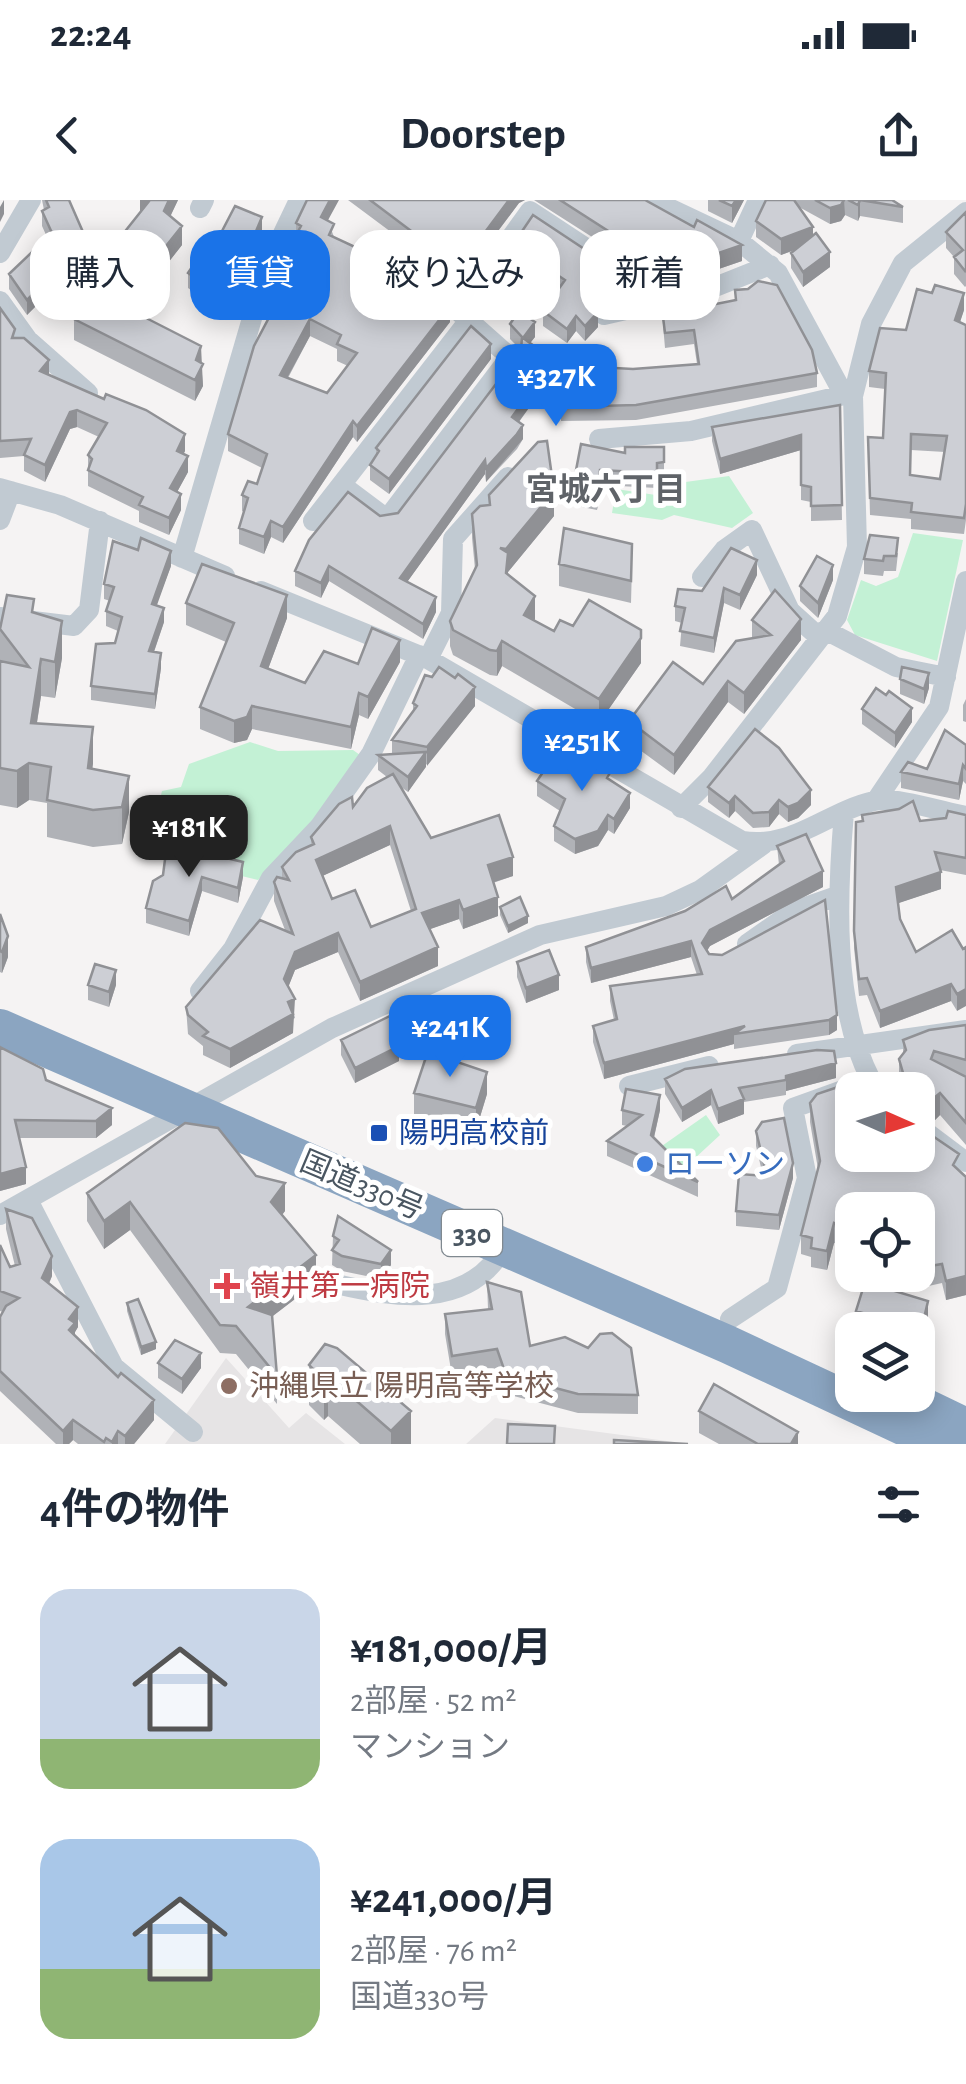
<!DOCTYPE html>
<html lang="ja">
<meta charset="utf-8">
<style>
body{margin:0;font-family:"Alegreya Sans","Noto Sans JP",sans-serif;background:#f2f2f3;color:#1f2937;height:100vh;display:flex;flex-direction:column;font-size:38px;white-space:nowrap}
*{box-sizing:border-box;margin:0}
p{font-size:32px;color:#747a83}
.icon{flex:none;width:55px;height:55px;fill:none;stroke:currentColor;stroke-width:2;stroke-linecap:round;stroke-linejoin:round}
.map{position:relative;height:1244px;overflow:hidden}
.drawer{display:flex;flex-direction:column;background:#fff;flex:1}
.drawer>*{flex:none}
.top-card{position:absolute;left:30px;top:30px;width:908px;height:90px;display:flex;gap:20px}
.needle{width:65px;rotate:93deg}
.tools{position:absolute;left:835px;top:872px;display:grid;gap:20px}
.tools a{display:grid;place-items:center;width:100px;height:100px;border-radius:20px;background:#fff;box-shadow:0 5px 25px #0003;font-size:50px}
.price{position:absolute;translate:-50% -85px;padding:0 22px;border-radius:20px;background:#1a73e8;color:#fff;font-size:32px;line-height:65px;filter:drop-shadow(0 2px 5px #0008)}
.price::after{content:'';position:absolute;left:50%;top:60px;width:30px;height:22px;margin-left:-15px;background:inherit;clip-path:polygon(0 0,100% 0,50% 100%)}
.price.active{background:#222;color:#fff}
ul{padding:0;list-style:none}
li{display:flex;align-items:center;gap:30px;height:250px;padding:0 40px}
li span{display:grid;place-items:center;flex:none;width:280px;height:200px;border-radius:30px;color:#555}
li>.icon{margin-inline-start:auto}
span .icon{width:120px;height:120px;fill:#fffc;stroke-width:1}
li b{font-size:42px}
h2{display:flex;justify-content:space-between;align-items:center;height:120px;padding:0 40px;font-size:42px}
.chip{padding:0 35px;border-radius:30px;background:#fff;box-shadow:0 5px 25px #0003;font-size:35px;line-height:90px}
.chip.active{background:#1a73e8;color:#fff}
.status{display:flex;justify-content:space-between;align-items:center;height:70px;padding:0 50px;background:#fff;direction:ltr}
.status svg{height:28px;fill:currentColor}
header{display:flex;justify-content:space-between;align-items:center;height:130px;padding:0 40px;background:#fff;font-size:45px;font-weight:700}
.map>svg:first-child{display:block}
.education{fill:#e6e4e5}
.green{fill:#c3f1d5}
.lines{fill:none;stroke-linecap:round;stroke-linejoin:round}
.street{stroke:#c1cad2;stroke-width:20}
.highway{stroke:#8ba5c1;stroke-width:38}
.wall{fill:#b0b2b7;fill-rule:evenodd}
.shaded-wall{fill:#909195}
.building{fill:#cdcfd5;stroke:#909195;stroke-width:2.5;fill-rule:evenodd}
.transit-dot{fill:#1a4fb4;stroke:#fff;stroke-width:4}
.shop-dot{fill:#3f7fe0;stroke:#fff;stroke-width:4}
.health-dot{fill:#e0444e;stroke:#fff;stroke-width:4}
.education-dot{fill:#8d6e63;stroke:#fff;stroke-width:4}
.labels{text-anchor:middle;stroke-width:10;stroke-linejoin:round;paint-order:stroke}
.shield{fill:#fff;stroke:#808990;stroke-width:2.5}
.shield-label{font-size:28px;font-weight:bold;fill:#4a5661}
.transit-label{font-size:30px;fill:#164399;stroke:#fff;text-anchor:start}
.shop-label{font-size:30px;fill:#366cbe;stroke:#fff;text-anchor:start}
.street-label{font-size:30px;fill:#4a5661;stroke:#fff}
.health-label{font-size:30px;fill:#be3a42;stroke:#fff;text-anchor:start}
.education-label{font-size:30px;fill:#785e54;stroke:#fff;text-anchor:start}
.neighbourhood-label{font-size:32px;font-weight:bold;fill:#5f6368;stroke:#fff}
</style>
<div class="status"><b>22:24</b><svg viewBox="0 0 49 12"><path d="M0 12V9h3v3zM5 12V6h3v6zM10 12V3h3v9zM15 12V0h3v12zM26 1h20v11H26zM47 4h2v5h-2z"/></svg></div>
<header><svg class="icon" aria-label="back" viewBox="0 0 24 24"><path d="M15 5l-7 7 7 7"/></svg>Doorstep<svg class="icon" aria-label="share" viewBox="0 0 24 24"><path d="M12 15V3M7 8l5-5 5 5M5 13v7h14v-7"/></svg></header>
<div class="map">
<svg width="966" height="1244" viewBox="0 0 966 1244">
<rect width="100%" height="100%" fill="#f5f3f3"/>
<path class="education" d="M226 1158 289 1228 306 1213 345 1244H165Z
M495 1218 689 1244H466Z"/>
<path class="green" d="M729 276 753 313 732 328 674 315 662 320 612 313 616 289 669 297 671 284Z
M913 333 963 340 937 461 855 435 847 420 861 380 876 386 898 377Z
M250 542 278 551 353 550 360 555 316 623 258 680 147 653 162 591 181 587 189 564Z
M706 915 720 935 681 971 659 948Z"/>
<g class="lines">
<path class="street" d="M652 0 739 41 778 73 844 195 853 196
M200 8 204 0
M739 41 758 0
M0 53 31 0
M0 101 28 140 88 193
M604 115 700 93 770 65
M599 239 691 231 844 195
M343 286 387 319 510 157 458 111 530 11 665 100
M0 288 60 305 225 376
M0 320 11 291
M313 321 467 123
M182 358 267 67 299 0
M702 377 724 350 752 330 790 411 820 438
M261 391 428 459 742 641C794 649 826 612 874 601 894 596 944 612 966 616
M0 417 74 426 89 410 100 321
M825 430 896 467 946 477
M428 459 451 413 453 339 508 277
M877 599 939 507 966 381
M681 608 712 577 837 416 857 347 853 196 871 124 903 63 966 12
M747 744 794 711 837 696
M200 791 233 749 271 678 320 626 371 554 419 455
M797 854 966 830
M629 886 709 866
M918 926 966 962
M28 1000 114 1167 193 1232
M0 1015 332 828 540 735 666 706 700 690 764 644
M336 1084C396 1098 469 1110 504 1047
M730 1119 777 1088 807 978 793 908 871 880C832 805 837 695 844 612"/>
<path class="highway" d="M0 828 727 1144 941 1244
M910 1200 966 1227"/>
</g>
<path class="wall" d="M42 0H69L83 47 55 63 59 83 27 115 9 89V74L47 37 42 26V11L44 10Z
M140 0H178L170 16 182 45 131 110 201 163 203 186 195 201 74 140V119L92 108 123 106 114 87V80L107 73V54L140 12Z
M348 0H525L519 3 459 83 456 81V90L449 102 450 122 357 242 353 237 283 343 271 337 264 354 239 344V328L244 312 242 311V295L257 284 262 268 228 251V234L268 120 266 102 296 36V23L328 21 334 37 370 54 438 67ZM310 136 337 149V161L348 166 327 193 288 178Z
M534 0H647V2L742 61 669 86Z
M708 0H744L732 23 708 11Z
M766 0H892L903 7V23L860 16 858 21 845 15 841 21 830 24 799 7 830 67 803 87 791 68V53L797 49 781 55 756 37V21Z
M966 12V86L965 87 954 74V57L946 48V32Z
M533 15 622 88 614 99 594 106 598 127 585 141 576 131 567 143 543 126V111L558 90 535 74 509 115 485 100V86Z
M262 32 248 64 249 79 244 96 229 117 188 88V73L207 60Z
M735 90 817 173V187L636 220 561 221V216L536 198 519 222 523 239 517 249 486 282 485 274 407 382 436 412 423 439 329 381 321 398 295 386V371L380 316 398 313 521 150 510 139V124L535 137 530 143 548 164 633 169 697 164 694 144 665 148 661 101 691 109 735 101Z
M0 108 15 138 49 175 185 251 183 254 188 272 177 292 181 310 169 335 139 322V311L88 286V255L99 237 77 227 70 229 45 282 24 271V256L0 258Z
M964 110 960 122 966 125V320L964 334 911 329V319L870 315 868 237 883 238 885 189 869 187V171L906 130ZM911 250 945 252 940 279 910 275Z
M491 159 389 294 370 280V265L376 256V248Z
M840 205 842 320 811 321V302L801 300V250L720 274 712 241V227Z
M664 247V277L657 278V288L600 285 597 310 572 305V291L625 253Z
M489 295 554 316 508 372V375L535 421 554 431 573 426 641 463 599 523 502 466 497 476 490 475 453 455 450 446V421L475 369 472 338V314L489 305Z
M898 353 896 371H884L883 376 864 374V359Z
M559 364 632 366 631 403 559 386Z
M171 366 156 405 164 422 154 452 161 468 155 509 91 500V486L115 443 118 431 106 426V411L110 401 104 399V384Z
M757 375 740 410 724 403 714 453 680 446 682 423 675 421V406L702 391Z
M833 380 818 418 800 401V386Z
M186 403 287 418 268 469 305 483 358 464 400 462 368 519 359 515 351 549 252 529 247 540 234 543 200 529V507L226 442 186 425Z
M34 412 62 458 55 498 41 496 37 523 93 569 129 612 122 644 93 647 47 637V603L29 600 17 608 0 605V429Z
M752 420 801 440 744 514 728 502 674 575 629 542V521L703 484 752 438Z
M900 479 929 488 924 504 900 494Z
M966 499V522L963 521V505Z
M413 503 475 506 426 565 408 592 401 587 431 638 513 676 493 683 498 716 463 729 459 719 430 729 438 766 360 801 338 752 295 770 288 787 295 818 293 819V833L230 868 203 855V846L188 834 186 807 285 730 274 701V682L282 678V667L311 645V637L353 607 387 577 378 570V555L392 554V540L413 511ZM390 645 411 711 371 727 332 699 322 676Z
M862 509 912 522 895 548 862 524Z
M966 545V584L963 581 959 600 901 588V572L927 569Z
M611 580 630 608 614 634 608 630 598 646 575 654 554 641V626L560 611 537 596V581Z
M708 587 811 605 798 618 788 622 779 614 769 627 753 628 735 611 729 618 708 602Z
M966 615V675L940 670 941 689 898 703 900 719 916 752 963 749 957 811 951 801 880 828 867 795 859 796 854 748 856 622 920 621Z
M777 646 823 687 710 746 707 751 709 754 722 755 825 700 837 830 829 835 734 849V844L604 879 593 842V826L614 820 610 801V786L697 775 691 757 591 783 586 762V747L732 699 779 665Z
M163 675 243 677 238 703 202 691 189 736 146 723V708Z
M500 707 528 723 508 733 500 715Z
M0 714 8 757 2 773 0 772Z
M517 762 559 790 526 803 517 777Z
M88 785H116L109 807 88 800Z
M966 825V945L940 915 934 921 921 913H918V890H901L899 881V859L903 854V840Z
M341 840 399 861 355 883 341 855Z
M0 847 112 925 96 938H19L26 984 0 991Z
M458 863 487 894 476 930 414 915V893Z
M836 878 786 891V895L744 902V914L718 924 711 905 682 922 665 894V879Z
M842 894 959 970 966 977V1095L946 1100 942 1083 924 1087 920 1068 921 1049 918 1044V1010H852V1049L834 1043 827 1070 811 1067V1057L801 1054V1035L818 969 810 922V903Z
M622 910H660L654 938 698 982V997L607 956V941L627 926 622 925Z
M756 931 793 978 779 1030 736 1026V1011L763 976 756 946Z
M256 976 285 1011 282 1015 316 1083 272 1116 277 1176V1204L236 1154 220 1153 130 1030 104 1049 87 1021V993Z
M6 1009 52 1076 49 1084 78 1127 75 1132V1135L154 1220 134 1244H78L73 1240 69 1244H56L0 1191V1117L3 1112 0 1111V1045L10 1067 15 1066 6 1029Z
M333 1036 391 1065 381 1079 342 1071 332 1065Z
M487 1082 530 1146 638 1195V1214L578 1213 506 1194 497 1169 452 1176 445 1134V1114L488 1109Z
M127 1103 156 1149 141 1155 127 1111Z
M856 1111 928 1123 921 1153 918 1152V1130H856Z
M325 1144 411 1244H360L328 1216 324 1220 309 1205V1165Z
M158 1163 201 1168 182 1194 158 1178Z
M699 1211 798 1244H719L699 1233Z"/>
<path class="shaded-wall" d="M4 0V14L0 22V7Z
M140 0H164L140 13Z
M169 0H178L164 30V11Z
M330 0H339L321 33V17Z
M509 0H525L519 3 459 83V67Z
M736 0H744L732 23V6Z
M844 0 845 15 841 21 830 24V8Z
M860 0V16L858 21V5Z
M262 17V32L243 76V62Z
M182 26V45L127 115V95Z
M813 27V43L781 55V39Z
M83 32V47L46 69V54Z
M742 45V61L669 86V70Z
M830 52V67L803 87V72Z
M535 60V74L509 115V101Z
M249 64V79L244 96 229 117V102Z
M59 68V83L27 115V100Z
M456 74V90L445 108V92Z
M622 74V88L614 99 594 106 590 117V103L594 91Z
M964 93V110L955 137V120Z
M450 106V122L357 242V226Z
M598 112V127L585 141V126Z
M576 116V131L567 143V129Z
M310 119V136L280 191V175Z
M535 122V137L523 152V138Z
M491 144V159L389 294V279Z
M201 146 203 186 195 201 196 160Z
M49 160V177L40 171Z
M536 184V198L512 231V217Z
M77 210V227L70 229 45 282V265L70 212Z
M353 221V237L283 343V327Z
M523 225V239L486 282V268Z
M185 234V251L177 268V251Z
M801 235V250L720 274V259Z
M188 256V272L170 305V288Z
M485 260V274L400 392V378Z
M600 270V285L597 310V295Z
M554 291V316L508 372 506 398V349Z
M181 294V310L169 335V318Z
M271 321V337L264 354V337Z
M171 351V366L152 419V404Z
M757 360V375L740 410V395Z
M833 365V380L818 418V403Z
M329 366V381L321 398V383Z
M724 388V403L714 453V438Z
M287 395V418L261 488V466Z
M535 396V420L524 415Z
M436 397V412L423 439V424Z
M164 408V422L149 466V451Z
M801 419V440L744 514V493Z
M62 421V458L55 498V462Z
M641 438V463L599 523V499Z
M400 440V462L368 519V497Z
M502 441V466L497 476V451Z
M161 453V468L155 509V494Z
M41 459V496L31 560V523Z
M929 473V488L924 504V489Z
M728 481V502L674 575V555Z
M475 487V506L427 566V547Z
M359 493V515L351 549V527Z
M252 506V529L247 540 234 543V521Z
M912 508V522L895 548V533Z
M93 527V564L88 605V568Z
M426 552V567L408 592V577Z
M29 563V600L17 608V571Z
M963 565V581L959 600V584Z
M129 576V612L122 644V607Z
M811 590V605L798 618 788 622V607Z
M630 593V608L614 634V619Z
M735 596V611L729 618V603Z
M779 600V614L769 627V612Z
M608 615V630L598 646 575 654V639Z
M390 626V645L316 679V660Z
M513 657V676L488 684V665Z
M243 662V677L238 703V688Z
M823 671V687L710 746 702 758V743L710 730Z
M941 672V689L896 704V687Z
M202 677V691L189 736V721Z
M498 697V716L463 729V710Z
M459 700V719L422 732V713Z
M528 716V723L508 733V726Z
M338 733V752L295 770 284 798V779L295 752Z
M8 736V757L2 773V752Z
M691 741V757L591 783V768Z
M438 747V766L360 801V782Z
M116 770V785L109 807V792Z
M559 775V790L526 803V788Z
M951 784V801L880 828V811Z
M966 789V806L957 811V794Z
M295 799 293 833 230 868V849L288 802Z
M837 815V830L829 835V820Z
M745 826 734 834V844L604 879V863Z
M399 846V861L355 883V868Z
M836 863V878L786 891V876Z
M487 872V894L476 930V908Z
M711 890V905L682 922V908Z
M940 893V915L934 921V898Z
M660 895V910L651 950V935Z
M744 899V914L718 924V909Z
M112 908V925L96 938V921Z
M793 963V978L779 1030V1015Z
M26 967V984L0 991V974Z
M285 983V1011L271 1029V1002Z
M130 1002V1030L104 1049V1021Z
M834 1023V1043L827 1070V1051Z
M391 1050V1065L381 1079V1064Z
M316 1055V1083L248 1135V1107Z
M52 1056V1076L42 1098V1078Z
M966 1076V1095L946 1100V1081Z
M928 1101V1123L921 1153V1131Z
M78 1107V1127L75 1132V1143L69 1151V1119Z
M156 1142V1149L141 1155V1147Z
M201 1153V1168L182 1194V1179Z
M328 1176V1216L324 1220V1180Z
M154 1200V1220L134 1244H125V1236Z
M411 1211V1244H391V1231Z
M73 1220V1240L69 1244H63V1231Z
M118 1231V1244H112V1242Z
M798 1232V1244H791Z"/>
<path class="building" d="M46 0H69L83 32 46 54 59 68 27 100 9 74 52 33 42 11 49 7Z
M150 0H169L164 11 182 26 127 95 114 68 118 63 107 54Z
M307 0H330L321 17 334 24 329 35 370 54 375 43 456 74 445 92 450 106 357 226 353 221 283 327 271 321 264 337 239 328 248 298 242 295 248 281 257 284 267 254 228 234 254 146 274 108 266 102 275 73 301 26 296 23ZM310 119 341 135 337 144 357 153 327 193 280 175Z
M370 0H509L459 67Z
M560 0H645L694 27 697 20 742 45 669 70Z
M719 0H736L732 6Z
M766 0H794L813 27 781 39 756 21Z
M815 0H844L841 5 830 8Z
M848 0H892L903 7 860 0 858 5Z
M235 6 262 17 243 62 249 64 244 81 229 102 188 73 198 58 207 60Z
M966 12V69L965 71 954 57 963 50 946 32Z
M533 15 622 74 614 84 594 91 590 103 598 112 585 126 576 116 567 129 543 111 565 80 535 60 509 101 485 86Z
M816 33 830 52 803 72 791 53Z
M758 81 777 85 812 150 817 173 636 205 561 207V202L536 184 512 217 523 225 517 234 486 268 485 260 400 378 436 397 423 424 329 366 321 383 295 371 309 340 348 292 380 316 398 313 521 151 522 137 510 124 519 111 535 122 523 138 548 156 542 164 633 169 699 164 694 130 665 133 661 101H690L691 109 736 100 735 90 748 89Z
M935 85 964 93 955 120 966 125V304L964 318 911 312 912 303 870 298 868 237 883 238 886 173 869 171 880 128 906 130 917 89 932 93ZM911 234 947 236 940 279 910 275Z
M99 94 201 146 196 160 203 164 195 180 74 119 83 103 92 108Z
M0 108 15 129 12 138H24L49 160 40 171 104 199 106 194 146 210 185 234 177 251 188 256 170 288 181 294 169 318 139 305 143 297 88 270 92 259 88 255 107 223 77 210 70 212 45 265 24 255 31 239 0 241Z
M471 126 491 144 389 279 370 265 379 251 376 248Z
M840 205 842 305 811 306V287L801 285V235L720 259 712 227Z
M547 241 554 291 506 349 500 348 508 353 506 373 535 396 524 415 554 431 560 420 573 426 589 400 641 430V438L599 499 502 441 497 451 490 450 453 430 450 421 477 365 472 314 480 306 490 305 489 295 538 242Z
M581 244 625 253V247H664V262L657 263V273L600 270 597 295 572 291Z
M564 328 632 344 631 381 559 364Z
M870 335 898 338 896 356H884L883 361 864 359Z
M141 338 171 351 152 404 164 408 149 451 161 453 155 494 91 486 96 444 115 443 122 417 106 411 114 387 104 384 113 341 138 350Z
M731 348 757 360 740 395 724 388 714 438 680 431 685 408 675 406 678 389 702 391Z
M817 356 833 365 818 403 800 386Z
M202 364 287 395 261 466 305 483 324 451 358 464 372 428 400 440 368 497 359 493 351 527 252 506 247 517 234 521 200 507 234 423 186 403Z
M775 390 801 419 744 493 728 481 674 555 629 521 673 462 703 484 736 441 771 435 752 420Z
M7 395 34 399 32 412 62 421 55 462 41 459 31 523 93 527 88 568 129 576 122 607 93 610 47 600 51 567 29 563 17 571 0 568V461L29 467 0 429Z
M439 467 455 478 458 474 475 487 427 547 392 540 417 506 413 503 425 475 432 477Z
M902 467 929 473 924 489 900 479Z
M876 488 886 495 889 491 912 508 895 533 862 509Z
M755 529 779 548 811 590 798 603 788 607 779 600 769 612 753 613 735 596 729 603 708 587Z
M945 530 966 545V569L963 565 959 584 901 572 908 562 927 569Z
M560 547 592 567 596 561 611 571 607 578 630 593 614 619 608 615 598 631 575 639 554 626 565 599 537 581Z
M426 552 408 577 378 555Z
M393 574 431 638 499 615 513 657 488 665 498 697 463 710 459 700 422 713 438 747 360 782 338 733 295 752 284 779 295 799 288 802 293 814 230 849 203 836 208 832 188 815 186 807 260 720 293 734 274 682 277 677 289 680 282 667 296 652 314 644 311 637 339 604 352 597 353 607 367 588ZM390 626 416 709 371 727 355 690 332 699 316 660Z
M913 601 920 621 946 618 948 611 966 615V658L935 652 941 672 896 687 900 719 916 752 952 730 963 749 966 747V789L957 794 951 784 880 811 867 778 859 779 854 731 856 622 863 621 862 615 899 609Z
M806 634 823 671 710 730 702 743 709 754 722 755 825 700 837 815 829 820 734 834 745 826 604 863 593 826 617 819 610 786 702 774 691 741 591 768 586 747 685 711 726 686 732 699 784 661 777 646Z
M167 644 243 662 238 688 202 677 189 721 146 708 153 681 163 675Z
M520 697 528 716 508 726 500 707Z
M0 714 8 736 2 752 0 751Z
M549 750 559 775 526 788 517 762Z
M95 764 116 770 109 792 88 785Z
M392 815 399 846 355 868 341 840Z
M966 825V860L934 851 931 859 966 877V923L940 893 934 898 921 890H908L899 859 906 850 903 840 929 830Z
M0 847 43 869 46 880 112 908 96 921 15 920 26 967 0 974Z
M429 848 458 859 457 862 487 872 476 908 414 893Z
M817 850 834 851 836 863 786 876V880L739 888 744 899 718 909 711 890 682 908 665 879 685 869Z
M871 875 885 890H852V955H918V926L959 954 953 965 966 977V1076L946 1081 942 1064 924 1067 920 1049 933 1046 918 1025V1010H906L896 996 891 1010H852V1030L834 1023 827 1051 811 1048 812 1038 801 1035 820 961 810 903 817 894 841 886 842 894 855 881Z
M626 889 660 895 651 935 698 982 607 941 642 915 622 910Z
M784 918 793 963 779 1015 736 1011 739 974 767 976 756 931 762 922Z
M185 923 218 928 256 976 285 983 271 1002 316 1055 248 1107 272 1115 277 1176 236 1126 220 1125 130 1002 104 1021 87 993Z
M6 1009 32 1018 52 1056 42 1078 78 1107 69 1119 75 1123 69 1130 118 1177 121 1173 154 1200 125 1236 118 1231 112 1242 106 1238 104 1242 73 1220 63 1231 0 1171V1117L6 1106 19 1098 0 1091V1045L10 1067 20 1064Z
M338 1016 391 1050 381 1064 342 1056 332 1050 339 1040 333 1036Z
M487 1082 521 1092 530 1146 565 1137 588 1148 600 1134 612 1133 631 1148 638 1195 578 1194 506 1175 497 1149 452 1156 445 1114 492 1109Z
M865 1082 928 1101 921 1131 856 1111Z
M138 1099 156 1142 141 1147 127 1103Z
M175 1140 201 1153 182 1179 158 1163Z
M325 1144 337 1148 411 1211 391 1231 328 1176 324 1180 309 1165Z
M714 1184 798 1232 791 1244H758L699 1211Z
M508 1224 555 1226 554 1244H507Z
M614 1240 688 1244H614Z"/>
<rect class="transit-dot" x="369" y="923" width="20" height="20" rx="5"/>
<circle class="shop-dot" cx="645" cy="964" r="10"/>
<path class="health-dot" d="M222 1071h10v10h10v10h-10v10h-10v-10h-10v-10h10z"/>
<circle class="education-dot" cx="229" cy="1186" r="10"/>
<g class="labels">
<rect class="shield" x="442" y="1010" width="60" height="46" rx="8"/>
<g class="shield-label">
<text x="472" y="1043">330</text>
</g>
<g class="transit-label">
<text x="399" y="943">陽明高校前</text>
</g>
<g class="shop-label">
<text x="665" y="974">ローソン</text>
</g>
<g class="street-label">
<text transform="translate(362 985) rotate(23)" y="10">国道330号</text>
</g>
<g class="health-label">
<text x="250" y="1096">嶺井第一病院</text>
</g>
<g class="education-label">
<text x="249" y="1196">沖縄県立 陽明高等学校</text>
</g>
<g class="neighbourhood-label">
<text x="606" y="300">宮城六丁目</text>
</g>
</g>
</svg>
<div class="tools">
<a><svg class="needle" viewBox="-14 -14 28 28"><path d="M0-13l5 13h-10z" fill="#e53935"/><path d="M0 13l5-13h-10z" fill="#747a83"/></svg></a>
<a><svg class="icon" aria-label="locate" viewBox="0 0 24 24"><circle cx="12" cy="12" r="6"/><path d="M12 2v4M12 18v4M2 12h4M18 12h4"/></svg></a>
<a><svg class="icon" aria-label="layers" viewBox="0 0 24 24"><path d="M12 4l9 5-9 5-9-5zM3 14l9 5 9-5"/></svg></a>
</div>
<b class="price" style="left:556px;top:229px">¥327K</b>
<b class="price" style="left:582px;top:594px">¥251K</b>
<b class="price active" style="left:189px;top:680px">¥181K</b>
<b class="price" style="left:450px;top:880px">¥241K</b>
<div class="top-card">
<a class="chip">購入</a>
<a class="chip active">賃貸</a>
<a class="chip">絞り込み</a>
<a class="chip">新着</a>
</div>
</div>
<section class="drawer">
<h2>4件の物件<svg class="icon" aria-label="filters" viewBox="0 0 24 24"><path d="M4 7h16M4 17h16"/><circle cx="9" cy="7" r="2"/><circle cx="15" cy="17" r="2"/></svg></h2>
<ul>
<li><span style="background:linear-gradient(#c9d6e8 75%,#8fb573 0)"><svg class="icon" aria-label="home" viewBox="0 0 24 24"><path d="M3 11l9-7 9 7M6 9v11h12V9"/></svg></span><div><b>¥181,000/月</b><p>2部屋 · 52 m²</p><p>マンション</p></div></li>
<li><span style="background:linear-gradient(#a9c7e8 65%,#8fb573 0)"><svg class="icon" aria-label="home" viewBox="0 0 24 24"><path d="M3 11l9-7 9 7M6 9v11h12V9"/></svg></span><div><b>¥241,000/月</b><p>2部屋 · 76 m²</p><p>国道330号</p></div></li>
</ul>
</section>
